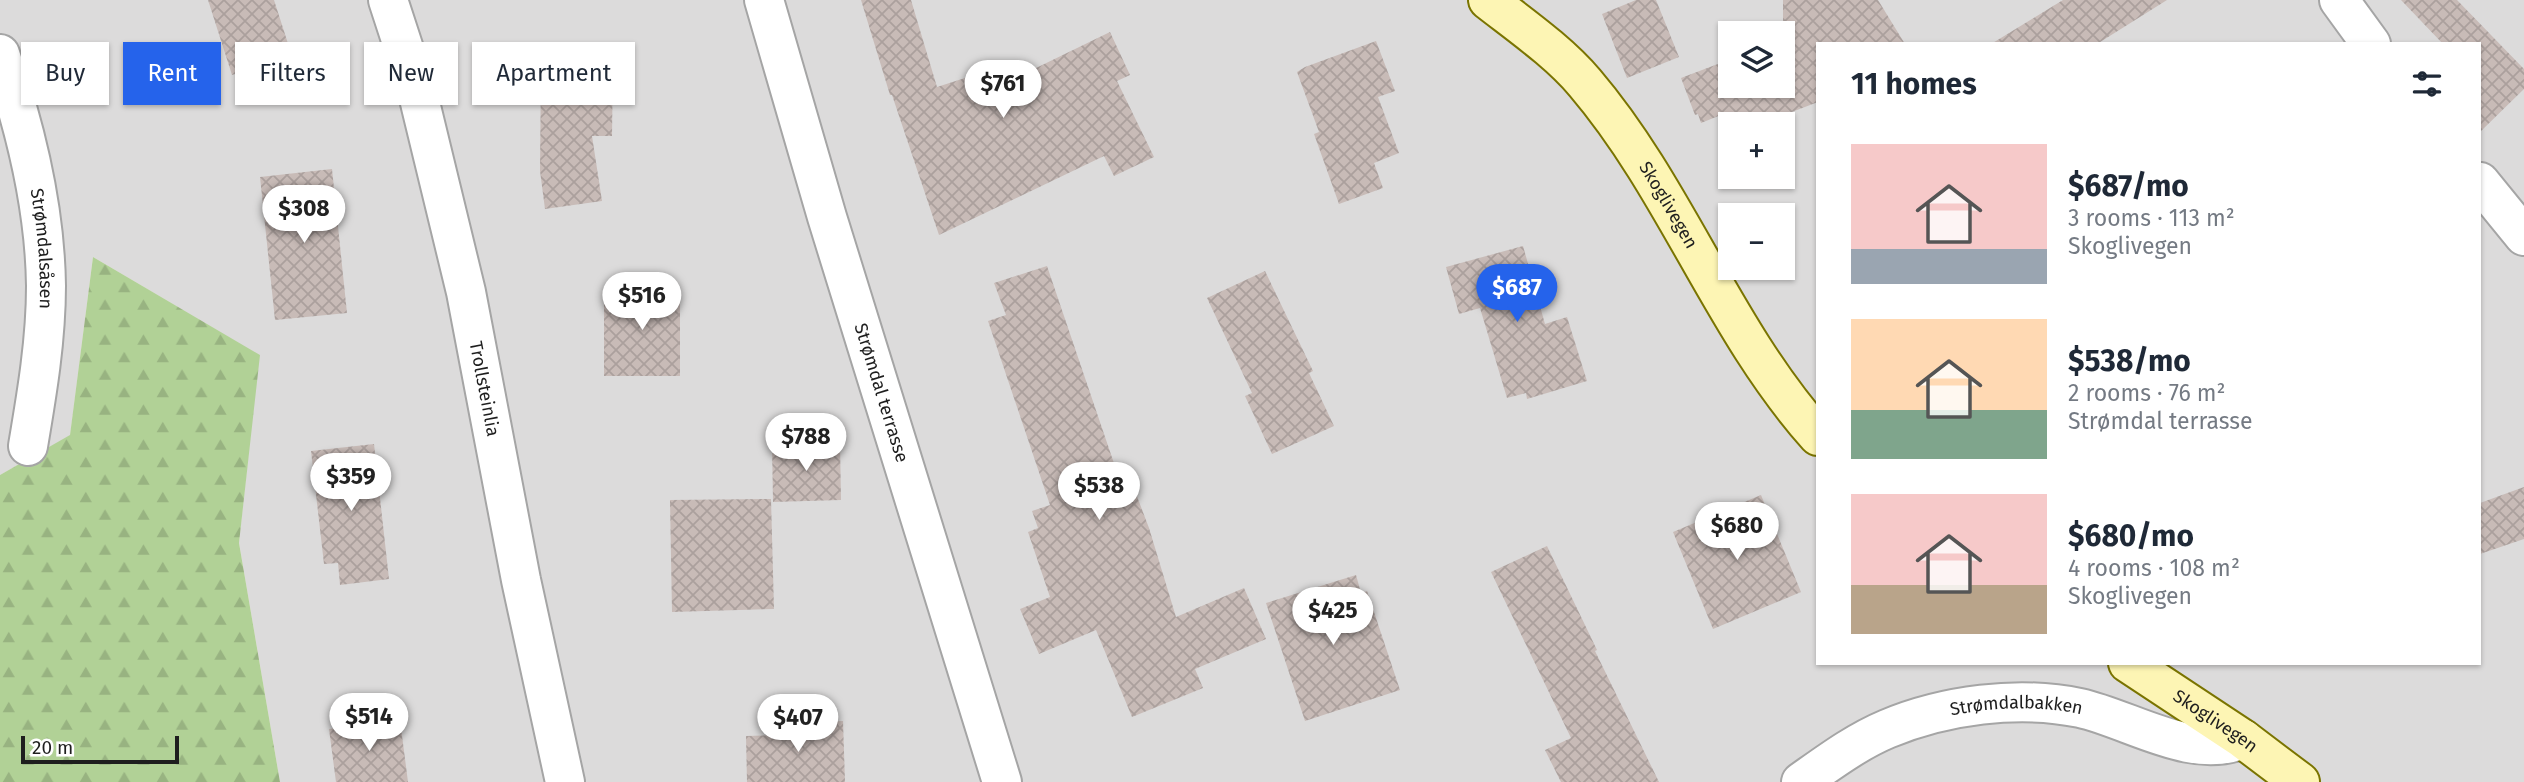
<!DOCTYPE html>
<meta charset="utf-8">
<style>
body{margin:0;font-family:"Fira Sans",sans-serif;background:#f6f6f7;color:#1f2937;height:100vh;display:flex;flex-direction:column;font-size:26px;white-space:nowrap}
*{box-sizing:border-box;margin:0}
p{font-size:23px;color:#747a83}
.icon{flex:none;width:38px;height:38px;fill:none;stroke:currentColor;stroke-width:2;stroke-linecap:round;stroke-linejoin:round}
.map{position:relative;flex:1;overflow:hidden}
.details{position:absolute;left:1816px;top:42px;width:665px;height:623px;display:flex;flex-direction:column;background:#fff;border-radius:0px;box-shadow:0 2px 5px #0004}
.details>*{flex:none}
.top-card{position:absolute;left:21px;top:42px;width:665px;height:63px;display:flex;gap:14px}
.controls{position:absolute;left:1718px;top:21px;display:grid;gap:14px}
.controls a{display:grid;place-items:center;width:77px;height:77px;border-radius:0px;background:#fff;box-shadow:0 2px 5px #0004;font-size:35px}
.scale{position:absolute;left:21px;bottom:18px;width:158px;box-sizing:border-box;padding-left:7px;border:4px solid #1e1e1e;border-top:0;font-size:19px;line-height:24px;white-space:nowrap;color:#1e1e1e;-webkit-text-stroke:5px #fff;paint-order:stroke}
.price{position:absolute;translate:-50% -60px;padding:0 16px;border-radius:24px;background:#fff;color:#222;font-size:23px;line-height:46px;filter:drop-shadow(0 2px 4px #0008)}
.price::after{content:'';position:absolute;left:50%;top:42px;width:21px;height:16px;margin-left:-10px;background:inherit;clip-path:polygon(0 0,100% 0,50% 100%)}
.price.current{background:#2563eb;color:#fff}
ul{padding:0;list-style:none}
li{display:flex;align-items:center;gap:21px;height:175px;padding:0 35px}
li span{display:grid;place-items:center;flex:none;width:196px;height:140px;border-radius:0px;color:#555}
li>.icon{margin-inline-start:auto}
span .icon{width:84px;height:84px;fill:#fffc;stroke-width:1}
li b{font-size:30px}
h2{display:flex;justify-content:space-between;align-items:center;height:84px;padding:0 35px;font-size:30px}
.tag{padding:0 24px;border-radius:0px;background:#fff;box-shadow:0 2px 5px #0004;font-size:24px;line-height:63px}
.tag.current{background:#2563eb;color:#fff}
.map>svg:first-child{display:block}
.residential{fill:#dcdbdb;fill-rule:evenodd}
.forest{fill:url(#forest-firs)}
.building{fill:url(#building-cross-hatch)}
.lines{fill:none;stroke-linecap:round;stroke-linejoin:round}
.street-casing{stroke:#a5a5a5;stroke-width:42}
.secondary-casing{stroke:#7a7400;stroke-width:42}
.street{stroke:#fff;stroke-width:38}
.secondary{stroke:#fdf5b4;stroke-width:38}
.labels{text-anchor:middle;stroke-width:5;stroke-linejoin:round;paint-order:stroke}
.street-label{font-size:18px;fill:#1e1e1e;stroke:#fff}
</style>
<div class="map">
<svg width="2524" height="782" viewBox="0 0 2524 782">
<defs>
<pattern id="forest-firs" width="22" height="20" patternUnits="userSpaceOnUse" patternTransform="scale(1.75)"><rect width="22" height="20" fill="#b1d196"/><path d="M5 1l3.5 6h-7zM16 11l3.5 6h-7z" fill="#98b381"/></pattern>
<pattern id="building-cross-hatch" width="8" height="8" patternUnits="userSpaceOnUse" patternTransform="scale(1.75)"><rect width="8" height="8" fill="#c8bbb7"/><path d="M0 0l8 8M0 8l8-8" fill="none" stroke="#aba09d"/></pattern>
</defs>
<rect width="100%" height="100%" fill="#f0eae3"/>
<path class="residential" d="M0 0H2524V782H280L239 543 259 355 93 257 70 436 0 475ZM1731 33H1783V86H1731ZM1818 44H2480V663H1818ZM1731 124H1783V177H1731ZM1731 215H1783V268H1731Z"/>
<path class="forest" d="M93 257 260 355 239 543 280 782H0V475L70 435Z"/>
<path class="building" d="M208 0H274L292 56 232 75Z
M861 0H911L937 87 965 78 972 99 1110 32 1130 75 1117 81 1154 157 1114 176 1104 156 939 235 892 95H890Z
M1636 0H1656L1679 57 1627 78 1602 14Z
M1783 0H1878L1905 44H1818V102L1760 124H1731L1729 136 1721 115 1701 123 1698 114 1695 115 1681 78 1731 59V86H1783Z
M2063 0H2167L2097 44H1991Z
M2401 0H2457L2524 69V89L2480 132V44H2443Z
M1376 41 1395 91 1378 97 1399 153 1374 163 1383 188 1339 204 1314 134 1319 132 1297 72 1305 67Z
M541 59 613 60 612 136H592L602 201 545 209 540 171Z
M332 169 347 313 275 320 260 177Z
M1523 246 1545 324 1567 317 1587 381 1527 399 1526 393 1507 398 1480 308 1459 314 1446 267Z
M1047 266 1120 481 1130 478 1149 528 1176 617 1244 588 1266 639 1195 669 1203 688 1132 717 1096 630 1039 654 1020 609 1050 597 1028 532 1038 528 1032 511 1050 505 988 321 1006 315 994 283Z
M1265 271 1313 371 1309 373 1334 426 1272 454 1245 396 1252 393 1207 298Z
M604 289H680V376H604Z
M840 443 841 500 773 502 772 445Z
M374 444 389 579 340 585 338 563 324 564 311 451Z
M2524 487V539L2480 554V503Z
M1761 495 1801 592 1713 629 1673 532Z
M771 499 774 609 672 612 670 500Z
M1547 546 1597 650 1595 651 1659 782H1561L1545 750 1571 738 1491 572Z
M1356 575 1361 593 1367 591 1400 690 1305 721 1266 603Z
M400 720 408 782H336L329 729Z
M843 721 845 782H747L746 736 780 735 779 723Z"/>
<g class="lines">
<defs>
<g id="street">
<path id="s1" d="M388 0 416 86 466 292 521 580 565 782"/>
<path id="s2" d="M764 0 827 217 1002 782"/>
<path d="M2339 0 2371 44"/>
<path id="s3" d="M0 54C26 129 45 206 46 286 46 340 37 393 28 446"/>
<path d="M2480 182 2524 236"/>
<path id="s4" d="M1801 782C1828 763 1856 742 1887 729 1944 705 2018 695 2080 708 2130 719 2192 761 2243 739"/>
</g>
<g id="secondary">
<path id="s5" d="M1488 0C1520 25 1559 52 1585 83 1677 191 1723 330 1818 436"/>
<path id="s6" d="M2128 663 2243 739 2300 782"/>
</g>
</defs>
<use href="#street" class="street-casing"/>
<use href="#secondary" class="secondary-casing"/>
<use href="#street" class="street"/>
<use href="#secondary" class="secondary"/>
</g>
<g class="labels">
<g class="street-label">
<text dy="6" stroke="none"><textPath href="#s5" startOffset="276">Skoglivegen</textPath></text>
<text dy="6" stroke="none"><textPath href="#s3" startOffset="200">Strømdalsåsen</textPath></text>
<text dy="6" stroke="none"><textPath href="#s1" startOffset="401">Trollsteinlia</textPath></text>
<text dy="6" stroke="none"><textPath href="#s2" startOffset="410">Strømdal terrasse</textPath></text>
<text dy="6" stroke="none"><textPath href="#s4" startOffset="234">Strømdalbakken</textPath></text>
<text dy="6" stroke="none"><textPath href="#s6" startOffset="105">Skoglivegen</textPath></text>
</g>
</g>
</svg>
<div class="controls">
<a><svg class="icon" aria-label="layers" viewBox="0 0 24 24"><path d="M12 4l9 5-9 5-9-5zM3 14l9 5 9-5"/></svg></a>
<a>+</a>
<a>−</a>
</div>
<div class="scale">20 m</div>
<b class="price" style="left:1003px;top:120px">$761</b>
<b class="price" style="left:304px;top:245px">$308</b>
<b class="price current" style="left:1517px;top:324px">$687</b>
<b class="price" style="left:642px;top:332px">$516</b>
<b class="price" style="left:806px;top:473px">$788</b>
<b class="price" style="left:351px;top:513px">$359</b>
<b class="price" style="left:1099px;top:522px">$538</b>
<b class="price" style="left:1737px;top:562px">$680</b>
<b class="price" style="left:1333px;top:647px">$425</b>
<b class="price" style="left:369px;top:753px">$514</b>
<b class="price" style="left:798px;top:754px">$407</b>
<div class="top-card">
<a class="tag">Buy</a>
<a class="tag current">Rent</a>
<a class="tag">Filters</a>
<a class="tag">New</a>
<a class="tag">Apartment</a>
</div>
<section class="details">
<h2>11 homes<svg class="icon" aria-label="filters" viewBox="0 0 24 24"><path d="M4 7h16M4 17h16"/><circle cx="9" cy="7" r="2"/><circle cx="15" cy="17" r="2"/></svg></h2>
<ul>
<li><span style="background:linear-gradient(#f6c9c9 75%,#9aa5b1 0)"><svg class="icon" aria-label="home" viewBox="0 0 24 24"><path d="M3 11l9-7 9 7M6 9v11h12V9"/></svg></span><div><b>$687/mo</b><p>3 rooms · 113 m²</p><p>Skoglivegen</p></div></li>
<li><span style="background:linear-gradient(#ffd9b3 65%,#7fa58c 0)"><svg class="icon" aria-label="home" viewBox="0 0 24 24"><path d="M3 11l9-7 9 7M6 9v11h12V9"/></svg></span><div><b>$538/mo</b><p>2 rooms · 76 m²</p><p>Strømdal terrasse</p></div></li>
<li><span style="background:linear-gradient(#f6c9c9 65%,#b9a48a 0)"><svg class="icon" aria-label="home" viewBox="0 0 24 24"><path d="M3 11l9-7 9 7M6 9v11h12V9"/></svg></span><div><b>$680/mo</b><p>4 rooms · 108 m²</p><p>Skoglivegen</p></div></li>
</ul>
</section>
</div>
